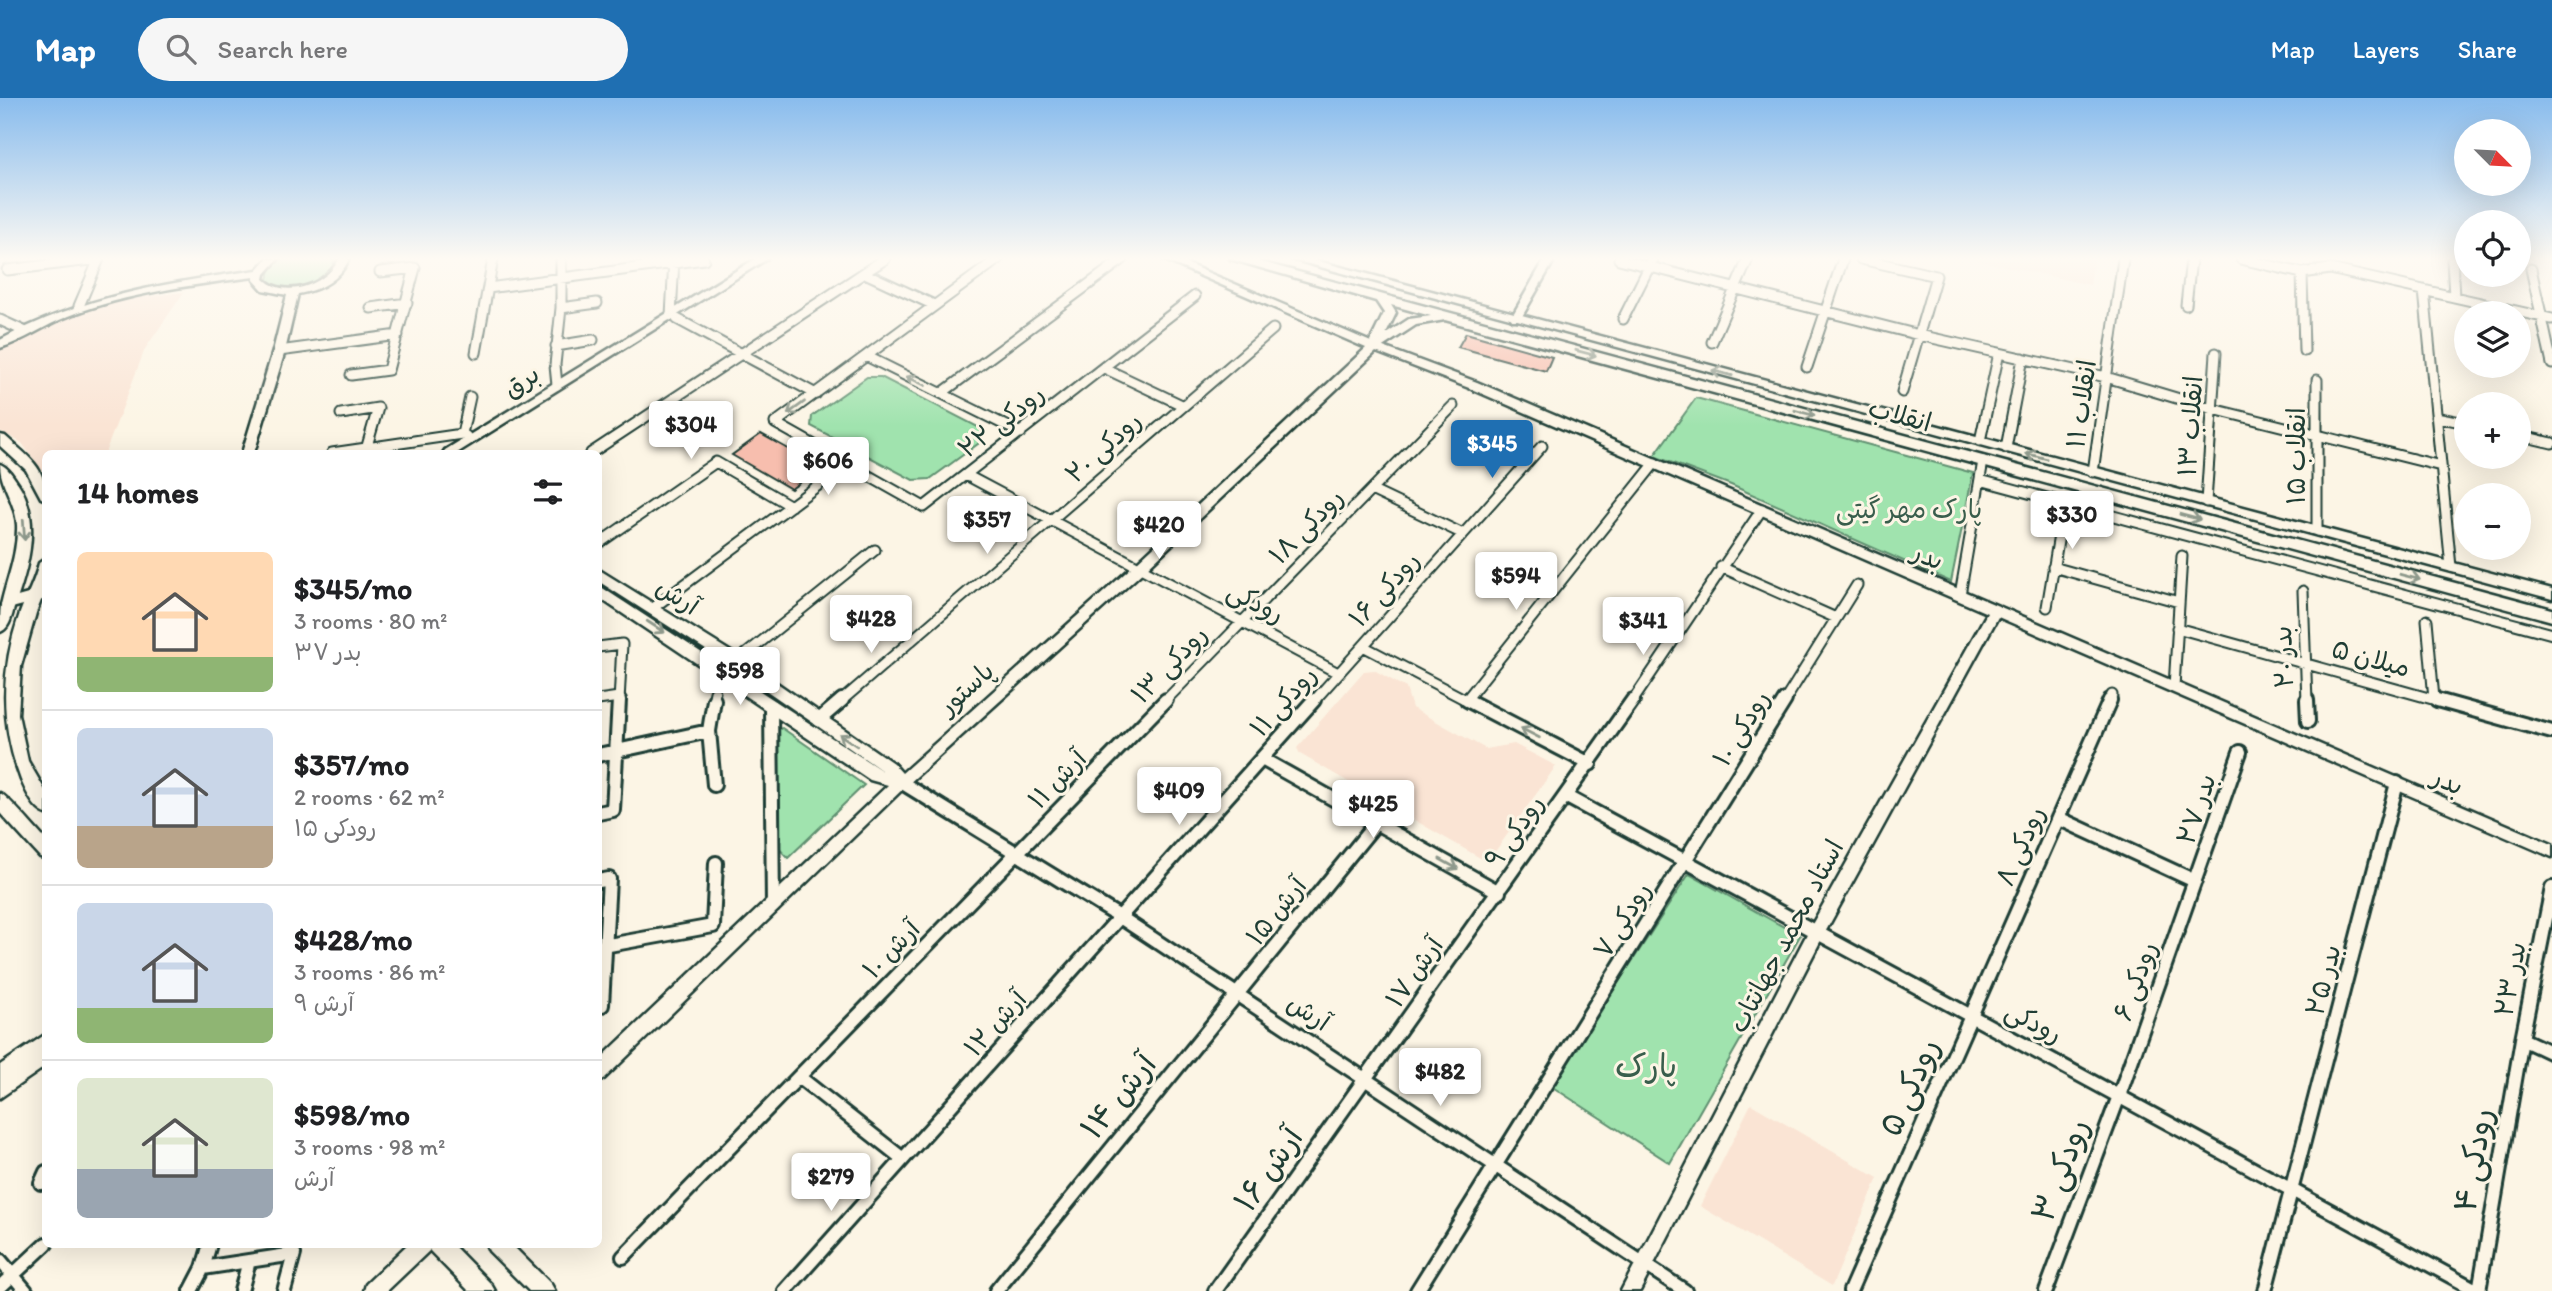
<!DOCTYPE html>
<meta charset="utf-8">
<style>
body{margin:0;font-family:Itim,"Playpen Sans Arabic",sans-serif;background:#f6f6f6;color:#202124;height:100vh;display:flex;flex-direction:column;font-size:26px;white-space:nowrap}
*{box-sizing:border-box;margin:0}
p{font-size:23px;color:#757577}
.icon{flex:none;width:38px;height:38px;fill:none;stroke:currentColor;stroke-width:2;stroke-linecap:round;stroke-linejoin:round}
.map{position:relative;flex:1;overflow:hidden}
.side{position:absolute;left:42px;top:352px;width:560px;height:798px;display:flex;flex-direction:column;background:#fff;border-radius:10px;box-shadow:0 7px 28px #0002}
.side>*{flex:none}
.needle{width:46px;rotate:114deg}
.fabs{position:absolute;left:2454px;top:21px;display:grid;gap:14px}
.fabs a{display:grid;place-items:center;width:77px;height:77px;border-radius:50%;background:#fff;box-shadow:0 7px 28px #0002;font-size:35px}
.price{position:absolute;translate:-50% -60px;padding:0 16px;border-radius:7px;background:#fff;color:#222;font-size:23px;line-height:46px;filter:drop-shadow(0 2px 4px #0008)}
.price::after{content:'';position:absolute;left:50%;top:42px;width:21px;height:16px;margin-left:-10px;background:inherit;clip-path:polygon(0 0,100% 0,50% 100%)}
.price.on{background:#1f6fb2;color:#fff}
ul{padding:0;list-style:none}
li{display:flex;align-items:center;gap:21px;height:175px;padding:0 35px}
li+li{border-top:2px solid #e0e0e0}
li span{display:grid;place-items:center;flex:none;width:196px;height:140px;border-radius:10px;color:#555}
li>.icon{margin-inline-start:auto}
span .icon{width:84px;height:84px;fill:#fffc;stroke-width:1}
li b{font-size:30px}
h2{display:flex;justify-content:space-between;align-items:center;height:84px;padding:0 35px;font-size:30px}
header{display:flex;align-items:center;gap:42px;box-sizing:border-box;height:98px;padding:0 35px;background:#1f6fb2;color:#fff}
header strong{font-size:33px}
nav{display:flex;gap:38px;margin-inline-start:auto;font-size:24px}
.search{width:490px;height:63px;background:#f6f6f6;display:flex;align-items:center;gap:18px;box-sizing:border-box;padding:0 24px;border-radius:38px;color:#757577;font-size:26px}
.map>svg:first-child{display:block}
.built{fill:#fae4d4}
.green{fill:#a0e3ae;stroke:#609071;stroke-width:2}
.building{fill:#f7beae;stroke:#1f3d34;stroke-width:2}
.lines{fill:none;stroke-linecap:round;stroke-linejoin:round}
.minor-far1-casing{stroke:#1f3d34;stroke-width:13}
.minor-casing{stroke:#1f3d34;stroke-width:18}
.tertiary-casing{stroke:#1f3d34;stroke-width:5}
.secondary-casing{stroke:#1f3d34;stroke-width:5}
.minor-far1{stroke:#fcf5e5;stroke-width:9}
.minor{stroke:#fcf5e5;stroke-width:12}
.tertiary{fill:#fcf5e5;fill-rule:evenodd}
.secondary{fill:#fcf5e5;fill-rule:evenodd}
.oneway{stroke:#8e998c}
.labels{text-anchor:middle;stroke-width:6;stroke-linejoin:round;paint-order:stroke}
.street-label{font-size:26px;fill:#1f3d34;stroke:#fcf5e5}
.park-label{font-size:26px;fill:#395e4c;stroke:#fcf5e5}
.near-park-label{font-size:32px;fill:#395e4c;stroke:#fcf5e5}
.near-street-label{font-size:32px;fill:#1f3d34;stroke:#fcf5e5}
</style>
<header>
<strong>Map</strong>
<div class="search"><svg class="icon" aria-label="search" viewBox="0 0 24 24"><circle cx="10" cy="10" r="6"/><path d="M15 15l6 6"/></svg>Search here</div>
<nav><a>Map</a><a>Layers</a><a>Share</a></nav>
</header>
<div class="map">
<svg width="2552" height="1193" viewBox="0 0 2552 1193">
<rect width="100%" height="100%" fill="#fcf5e5"/>
<filter id="ink" filterUnits="userSpaceOnUse"><feTurbulence type="fractalNoise" baseFrequency=".0143" numOctaves="2"/><feDisplacementMap in="SourceGraphic" scale="14" xChannelSelector="R" yChannelSelector="G"/><feConvolveMatrix kernelMatrix="1 2 1 2 8 2 1 2 1" color-interpolation-filters="sRGB"/></filter>
<g filter="url(#ink)">
<path class="built" d="M1972 161H2094L2090 187Z
M184 194 145 251 105 355H46L45 378 22 345 0 333V251L65 221 125 201Z
M1374 572 1406 590 1412 610 1486 651 1514 646 1556 668 1492 758 1482 761 1300 656 1297 650 1364 573Z
M1751 1006 1878 1080 1832 1188 1700 1108Z"/>
<path class="green" d="M282 161H334V162C331 186 285 197 268 182L270 171Z
M867 279H881L982 331V343L930 381 913 382 811 328 812 318Z
M1696 300 1973 375 1951 484 1731 387 1654 358Z
M782 630 864 687 788 760 773 744 775 632Z
M1689 776 1800 838 1670 1065 1551 988Z"/>
<path class="building" d="M1466 235 1491 242 1552 259 1546 273 1458 249Z
M761 336 821 369 791 391 732 357Z"/>
<g class="lines">
<defs>
<path id="minor-far1" d="M998 161 775 325 924 409 1195 198
M1619 161 1919 237 2106 279 2213 311 2441 368
M1861 161 1936 178 1902 294
M2241 161 2302 175 2330 171 2552 221
M2452 161 2454 199
M2531 171 2552 266
M7 172 99 161
M865 175 934 207
M2302 175 2304 253
M488 190 704 161
M2424 192 2451 469
M2186 207 2191 161
M79 208 99 161
M371 210 407 205
M561 210 597 205
M671 218 674 161
M677 221 816 296
M1623 221 1653 161
M0 222 24 233
M1712 244 1748 161
M556 248 593 242
M279 253 398 237
M476 255 493 161
M866 258 1021 335
M1807 269 1843 161
M1104 270 1182 307
M351 277 388 272 415 170 380 174
M2317 282V433
M557 287 555 267 561 210V161
M942 295 1123 161
M341 316 378 310 365 355
M2436 319 2466 325
M2518 337 2552 345
M466 338 462 336 470 299
M1980 343 1999 255
M2006 350 2023 260
M332 355 462 336
M591 355 885 161
M2093 374 2123 161
M966 377 1338 575
M1980 382 2552 536
M1371 392 1463 436
M2206 404 2216 255
M598 446 716 364 791 408
M1721 469 1836 520
M2053 469 2179 504
M2303 493 2307 604
M1960 497 1983 363
M2047 509 2060 431
M653 510 847 366
M2427 522 2434 601
M2177 530 2443 604
M1363 548 1470 604
M598 549 622 546 619 604
M736 564 875 452
M2174 589 2182 458
M598 602 619 599
M1466 602 1655 365
M713 604 715 594
M840 604 1273 231
M1164 604 1453 308
M1313 604 1542 348
M1632 604 1762 411
M1784 604 1857 487
M2109 604 2112 597"/>
<path id="minor" d="M714 602 709 633 714 687
M1467 602 1590 666
M2307 602 2308 623
M2437 602 2552 634
M771 609 773 808
M819 622 842 602
M598 657 709 633
M1262 661 1499 794
M901 684 1120 819 1685 1193
M1567 699 2478 1193
M598 715 613 712 619 602
M2058 720 2195 783
M598 783 609 781 602 907
M598 849 713 828 716 765
M2522 941 2552 955
M799 979 903 1061
M46 1074 41 1085 46 1084
M623 1159 1166 602
M0 1162 26 1193
M203 1170 294 1156 284 1193
M0 1189 46 1146
M191 1193 203 1170 210 1146
M241 1193 249 1163
M785 1193 1314 602
M996 1193 1376 725
M1215 1193 1633 602
M1417 1193 1785 602
M1850 1193 2110 602
M2046 1193 2119 998 2240 654
M2265 1193 2397 685
M2479 1193 2522 941 2552 790"/>
<path id="tertiary" d="M267 161H278L265 176 264 181C286 202 327 186 339 161H349C339 183 320 192 298 196L285 253 254 355H242L273 253 287 197 263 192 254 182V179C191 187 128 195 69 218 45 227 24 243 0 250V242C83 198 165 185 257 172Z
M755 161H767L457 355H443L445 352Z
M1162 161H1176L1378 247 1477 284 2552 746V759L1998 519 1822 840 1640 1193H1621L1810 830 1987 515 1469 290 1376 254 1144 473 906 688 604 981 598 983V963L888 687 870 682 598 499V487L884 674 731 568 598 483V471L741 560 893 665 902 675 1134 467 1366 250Z
M1545 161H1555L1520 222H1512L1511 220Z
M46 491V501L8 511 1 506 3 503Z
M46 936V968L0 1000V967Z
M408 1146H431L429 1153 387 1193H364L366 1186Z"/>
<path id="secondary" d="M1230 161H1250L2552 511V523L1445 222 1416 227 1378 252H1370L1369 246 1384 215 1376 203ZM1391 207 1431 218 1409 221 1386 236 1396 215Z
M1291 161H1311L2552 491V501Z
M0 337 5 338C28 359 46 368 46 402L41 400 26 372 0 348Z
M0 366C7 369 11 375 15 381 43 417 29 468 15 507 12 516 10 531 0 534 0 525 0 515 1 507 7 480 18 456 17 427 16 404 0 388 0 366Z
M46 460V490L36 515 21 568 18 616 28 663 46 694V716C34 712 26 693 21 682 0 627 0 572 20 515 26 498 35 483 39 465Z
M0 695C8 698 37 733 46 742V761L40 759 0 715Z
M427 1146H452L491 1186 495 1193H469L430 1153Z
M486 1146H511L551 1186 555 1193H529L489 1153Z"/>
</defs>
<use href="#minor-far1" class="minor-far1-casing"/>
<use href="#minor" class="minor-casing"/>
<use href="#tertiary" class="tertiary-casing"/>
<use href="#secondary" class="secondary-casing"/>
<use href="#minor-far1" class="minor-far1"/>
<use href="#minor" class="minor"/>
<use href="#tertiary" class="tertiary"/>
<use href="#secondary" class="secondary"/>
</g>
<defs><path id="oneway-shaft" d="M-6 0H5M1.5-3L5.5 0L1.5 3" fill="none" stroke-width="1.6" stroke-linecap="round" stroke-linejoin="round" transform="scale(1.75)"/></defs>
<g class="oneway">
<use href="#oneway-shaft" transform="translate(1586 255) rotate(15)"/>
<use href="#oneway-shaft" transform="translate(1722 275) rotate(-165)"/>
<use href="#oneway-shaft" transform="translate(916 283) rotate(-154)"/>
<use href="#oneway-shaft" transform="translate(796 310) rotate(144)"/>
<use href="#oneway-shaft" transform="translate(1805 315) rotate(15)"/>
<use href="#oneway-shaft" transform="translate(2036 358) rotate(-165)"/>
<use href="#oneway-shaft" transform="translate(2190 419) rotate(15)"/>
<use href="#oneway-shaft" transform="translate(24 432) rotate(86)"/>
<use href="#oneway-shaft" transform="translate(2410 479) rotate(15)"/>
<use href="#oneway-shaft" transform="translate(656 529) rotate(33)"/>
<use href="#oneway-shaft" transform="translate(1530 635) rotate(-153)"/>
<use href="#oneway-shaft" transform="translate(848 642) rotate(-146)"/>
<use href="#oneway-shaft" transform="translate(1449 766) rotate(29)"/>
</g>
</g>
<linearGradient id="sky" x2="0" y2="1"><stop stop-color="#89bced"/><stop offset="0.49" stop-color="#fefaf3"/><stop offset="1" stop-color="#fefaf3" stop-opacity="0"/></linearGradient>
<rect width="2552" height="328" fill="url(#sky)"/>
<g class="labels">
<g class="street-label">
<text transform="translate(521 283) rotate(-33)" y="9">برق</text>
<text transform="translate(2081 306) rotate(-82)" y="9">انقلاب ۱۱</text>
<text transform="translate(1900 317) rotate(15)" y="9">انقلاب</text>
<text transform="translate(1001 323) rotate(-38)" y="9">رودکی ۲۲</text>
<text transform="translate(2190 328) rotate(-86)" y="9">انقلاب ۱۳</text>
<text transform="translate(1103 349) rotate(-42)" y="9">رودکی ۲۰</text>
<text transform="translate(2296 358) rotate(-90)" y="9">انقلاب ۱۵</text>
<text transform="translate(1306 428) rotate(-46)" y="9">رودکی ۱۸</text>
<text transform="translate(1928 458) rotate(23)" y="9">بدر</text>
<text transform="translate(1384 491) rotate(-48)" y="9">رودکی ۱۶</text>
<text transform="translate(678 498) rotate(33)" y="9">آرش</text>
<text transform="translate(1256 504) rotate(28)" y="9">رودکی</text>
<text transform="translate(2283 559) rotate(-92)" y="9">بدر ۲۰</text>
<text transform="translate(2371 560) rotate(15)" y="9">میلان ۵</text>
<text transform="translate(1169 566) rotate(-46)" y="9">رودکی ۱۳</text>
<text transform="translate(966 590) rotate(-42)" y="9">پاستور</text>
<text transform="translate(1283 603) rotate(-48)" y="9">رودکی ۱۱</text>
<text transform="translate(1741 630) rotate(-58)" y="9">رودکی ۱۰</text>
<text transform="translate(1057 681) rotate(-46)" y="9">آرش ۱۱</text>
<text transform="translate(2448 683) rotate(24)" y="9">بدر</text>
<text transform="translate(2196 711) rotate(-71)" y="9">بدر ۲۷</text>
<text transform="translate(1514 733) rotate(-55)" y="9">رودکی ۹</text>
<text transform="translate(2020 748) rotate(-66)" y="9">رودکی ۸</text>
<text transform="translate(1276 813) rotate(-51)" y="9">آرش ۱۵</text>
<text transform="translate(1622 822) rotate(-58)" y="9">رودکی ۷</text>
<text transform="translate(1786 838) rotate(-62)" y="9">استاد محمد جهانتاب</text>
<text transform="translate(891 851) rotate(-46)" y="9">آرش ۱۰</text>
<text transform="translate(1414 874) rotate(-55)" y="9">آرش ۱۷</text>
<text transform="translate(2510 881) rotate(-79)" y="9">بدر ۲۳</text>
<text transform="translate(2323 882) rotate(-75)" y="9">بدر ۲۵</text>
<text transform="translate(2135 883) rotate(-70)" y="9">رودکی ۶</text>
<text transform="translate(1309 914) rotate(33)" y="9">آرش</text>
<text transform="translate(2034 924) rotate(28)" y="9">رودکی</text>
<text transform="translate(995 925) rotate(-48)" y="9">آرش ۱۲</text>
</g>
<g class="park-label">
<text x="1909" y="420">پارک مهر گیتی</text>
</g>
<g class="near-park-label">
<text x="1646" y="979">پارک</text>
</g>
<g class="near-street-label">
<text transform="translate(1909 989) rotate(-66)" y="11">رودکی ۵</text>
<text transform="translate(1118 998) rotate(-51)" y="11">آرش ۱۴</text>
<text transform="translate(2473 1062) rotate(-80)" y="11">رودکی ۴</text>
<text transform="translate(1268 1071) rotate(-55)" y="11">آرش ۱۶</text>
<text transform="translate(2060 1072) rotate(-69)" y="11">رودکی ۳</text>
</g>
</g>
</svg>
<div class="fabs">
<a><svg class="needle" viewBox="-14 -14 28 28"><path d="M0-13l5 13h-10z" fill="#e53935"/><path d="M0 13l5-13h-10z" fill="#757577"/></svg></a>
<a><svg class="icon" aria-label="locate" viewBox="0 0 24 24"><circle cx="12" cy="12" r="6"/><path d="M12 2v4M12 18v4M2 12h4M18 12h4"/></svg></a>
<a><svg class="icon" aria-label="layers" viewBox="0 0 24 24"><path d="M12 4l9 5-9 5-9-5zM3 14l9 5 9-5"/></svg></a>
<a>+</a>
<a>−</a>
</div>
<b class="price" style="left:691px;top:363px">$304</b>
<b class="price on" style="left:1492px;top:382px">$345</b>
<b class="price" style="left:828px;top:399px">$606</b>
<b class="price" style="left:2072px;top:453px">$330</b>
<b class="price" style="left:987px;top:458px">$357</b>
<b class="price" style="left:1159px;top:463px">$420</b>
<b class="price" style="left:1516px;top:514px">$594</b>
<b class="price" style="left:871px;top:557px">$428</b>
<b class="price" style="left:1643px;top:559px">$341</b>
<b class="price" style="left:740px;top:609px">$598</b>
<b class="price" style="left:1179px;top:729px">$409</b>
<b class="price" style="left:1373px;top:742px">$425</b>
<b class="price" style="left:1440px;top:1010px">$482</b>
<b class="price" style="left:831px;top:1115px">$279</b>
<section class="side">
<h2>14 homes<svg class="icon" aria-label="filters" viewBox="0 0 24 24"><path d="M4 7h16M4 17h16"/><circle cx="9" cy="7" r="2"/><circle cx="15" cy="17" r="2"/></svg></h2>
<ul>
<li><span style="background:linear-gradient(#ffd9b3 75%,#8fb573 0)"><svg class="icon" aria-label="home" viewBox="0 0 24 24"><path d="M3 11l9-7 9 7M6 9v11h12V9"/></svg></span><div><b>$345/mo</b><p>3 rooms · 80 m²</p><p>بدر ۳۷</p></div></li>
<li><span style="background:linear-gradient(#c9d6e8 70%,#b9a48a 0)"><svg class="icon" aria-label="home" viewBox="0 0 24 24"><path d="M3 11l9-7 9 7M6 9v11h12V9"/></svg></span><div><b>$357/mo</b><p>2 rooms · 62 m²</p><p>رودکی ۱۵</p></div></li>
<li><span style="background:linear-gradient(#c9d6e8 75%,#8fb573 0)"><svg class="icon" aria-label="home" viewBox="0 0 24 24"><path d="M3 11l9-7 9 7M6 9v11h12V9"/></svg></span><div><b>$428/mo</b><p>3 rooms · 86 m²</p><p>آرش ۹</p></div></li>
<li><span style="background:linear-gradient(#dfe7d0 65%,#9aa5b1 0)"><svg class="icon" aria-label="home" viewBox="0 0 24 24"><path d="M3 11l9-7 9 7M6 9v11h12V9"/></svg></span><div><b>$598/mo</b><p>3 rooms · 98 m²</p><p>آرش</p></div></li>
</ul>
</section>
</div>
